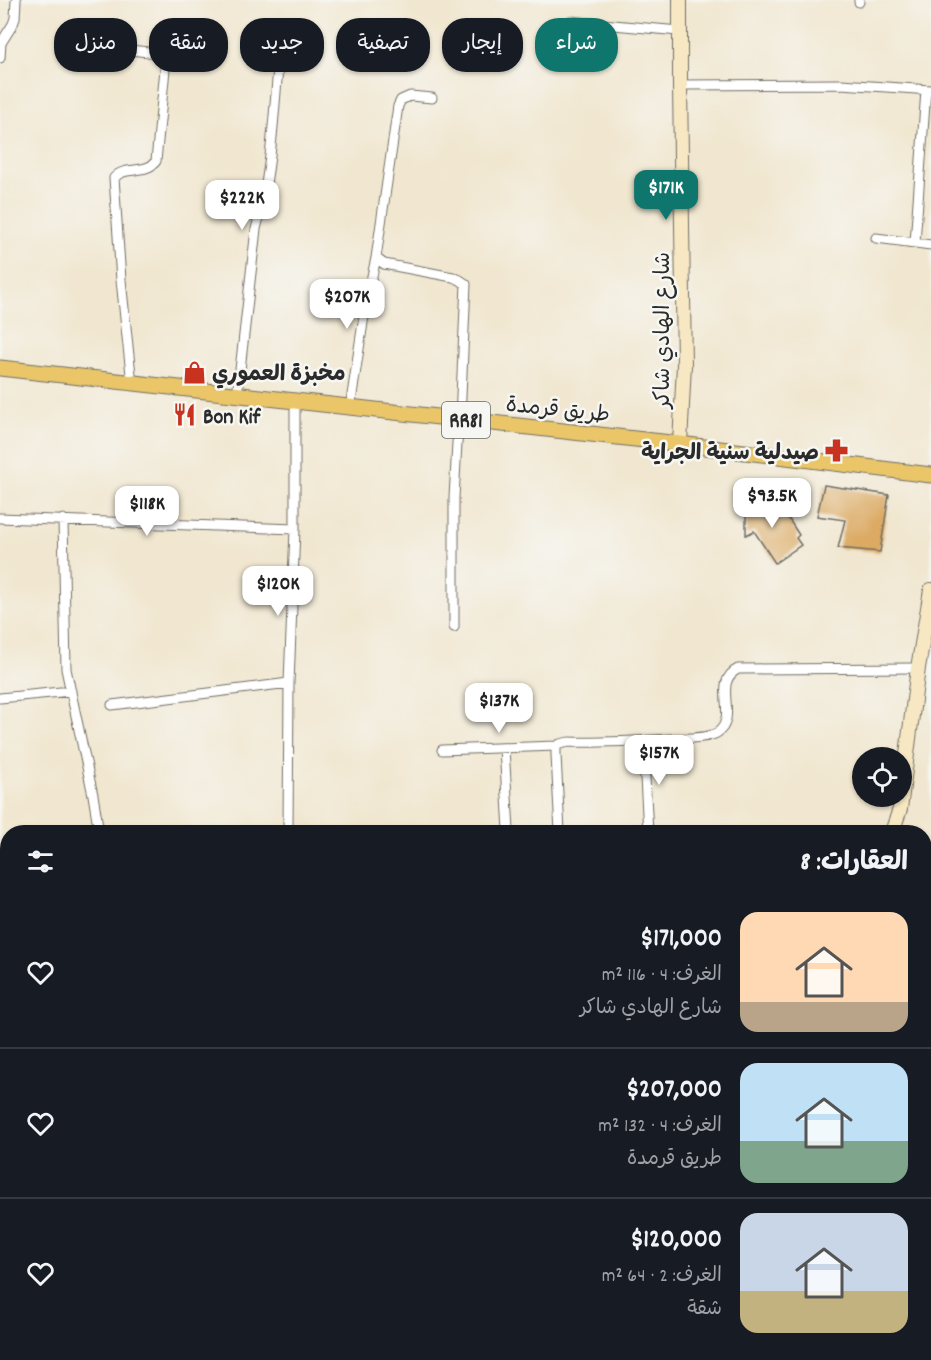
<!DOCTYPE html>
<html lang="ar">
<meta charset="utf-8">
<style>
body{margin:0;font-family:Dekko,"Playpen Sans Arabic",sans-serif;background:#20242c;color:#f1f3f6;direction:rtl;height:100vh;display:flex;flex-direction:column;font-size:22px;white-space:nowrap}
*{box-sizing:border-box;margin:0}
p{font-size:20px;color:#9ea1a6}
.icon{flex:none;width:33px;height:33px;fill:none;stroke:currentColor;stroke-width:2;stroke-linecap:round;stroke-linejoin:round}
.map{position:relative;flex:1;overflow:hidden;direction:ltr}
.panel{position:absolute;left:0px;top:825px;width:932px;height:536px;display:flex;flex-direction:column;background:#171b24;border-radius:24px 24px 0 0;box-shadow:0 2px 4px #0004;direction:rtl}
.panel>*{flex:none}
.guide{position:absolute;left:18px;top:18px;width:600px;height:54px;direction:rtl;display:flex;gap:12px}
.fabs{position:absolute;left:852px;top:747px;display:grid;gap:12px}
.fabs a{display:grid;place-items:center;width:60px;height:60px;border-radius:50%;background:#171b24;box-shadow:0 2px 4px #0004;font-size:30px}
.price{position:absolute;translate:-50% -51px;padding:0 14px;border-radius:12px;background:#fff;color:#222;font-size:20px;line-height:39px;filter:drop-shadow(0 2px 3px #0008)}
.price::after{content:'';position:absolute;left:50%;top:36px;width:18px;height:14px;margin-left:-9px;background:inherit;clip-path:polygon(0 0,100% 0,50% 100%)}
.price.current{background:#0f766e;color:#fff}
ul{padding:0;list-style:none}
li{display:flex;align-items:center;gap:18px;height:150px;padding:0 24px}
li+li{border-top:2px solid #363941}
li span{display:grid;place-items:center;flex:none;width:168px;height:120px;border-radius:18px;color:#555}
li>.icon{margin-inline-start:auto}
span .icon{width:72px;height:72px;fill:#fffc;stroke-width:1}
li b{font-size:26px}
h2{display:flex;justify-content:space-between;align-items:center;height:72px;padding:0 24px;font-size:26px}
.pill{padding:0 21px;border-radius:24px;background:#171b24;box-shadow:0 2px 4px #0004;font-size:21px;line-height:54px}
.pill.current{background:#0f766e;color:#fff}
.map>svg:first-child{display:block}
.building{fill:#dcaa63}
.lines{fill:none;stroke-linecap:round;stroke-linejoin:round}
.street-casing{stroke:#706d65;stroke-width:11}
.secondary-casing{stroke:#706d65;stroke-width:16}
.primary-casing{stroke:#706d65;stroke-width:17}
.street{stroke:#fff;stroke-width:9}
.secondary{stroke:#f7e8c3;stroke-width:14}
.primary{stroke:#eac669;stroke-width:15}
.labels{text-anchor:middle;stroke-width:5;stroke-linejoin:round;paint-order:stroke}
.shield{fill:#f6f6f2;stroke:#686867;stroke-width:1.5}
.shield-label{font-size:21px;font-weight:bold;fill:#2b2b2b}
.street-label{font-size:22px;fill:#2b2b2b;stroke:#f6f6f2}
.poi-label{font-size:22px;font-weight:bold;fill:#2b2b2b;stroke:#f6f6f2;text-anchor:start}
</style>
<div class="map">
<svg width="931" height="1360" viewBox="0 0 931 1360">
<rect width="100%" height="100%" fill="#f6f6f2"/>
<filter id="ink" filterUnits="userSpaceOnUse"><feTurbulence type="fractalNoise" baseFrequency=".0167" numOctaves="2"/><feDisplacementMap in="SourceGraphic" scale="12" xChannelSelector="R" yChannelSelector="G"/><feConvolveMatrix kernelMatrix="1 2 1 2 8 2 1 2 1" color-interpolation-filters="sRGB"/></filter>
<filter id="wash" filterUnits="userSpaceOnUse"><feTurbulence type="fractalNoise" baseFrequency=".008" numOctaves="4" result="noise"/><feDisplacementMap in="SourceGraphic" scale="24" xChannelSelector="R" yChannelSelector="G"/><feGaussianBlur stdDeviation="1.35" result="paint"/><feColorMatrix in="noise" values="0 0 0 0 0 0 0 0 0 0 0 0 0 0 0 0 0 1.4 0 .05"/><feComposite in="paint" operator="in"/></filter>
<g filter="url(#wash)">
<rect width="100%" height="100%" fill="#f1e7d0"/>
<g id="blocks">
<path class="building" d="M824 485 889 495 880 552 838 548 845 520 817 516Z
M774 496 799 535 796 538 801 545 775 563 754 531 746 535V511L760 500 763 504Z"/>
</g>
</g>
<g filter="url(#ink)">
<use href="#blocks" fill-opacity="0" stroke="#706d65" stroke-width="1.5"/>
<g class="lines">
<defs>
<path id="street" d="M859 0V2
M570 21 679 31
M67 43 157 53 163 55 166 59 156 161C146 175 125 165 114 178L121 280 132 384
M0 58 1 43 13 24 15 18 16 0
M680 85 841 84 931 90
M432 98 410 96 401 100 398 106 376 258 384 264 453 277 460 280 466 284 460 419 457 443 454 498V627
M876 238 931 245
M915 243 926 90
M237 396 256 229C271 176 273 123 278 69
M350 408 366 303 376 258
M0 518 295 529
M63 519 66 669 93 795 99 832
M0 698 71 691
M112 705 289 683
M643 741 648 832
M504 748 509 830
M442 750 556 746
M288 832 289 683 295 529V402
M560 832 556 755V746L560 744 569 742C603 743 637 741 671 739 684 738 699 739 712 735 716 734 720 731 723 727 734 709 714 681 738 669L918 668
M924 868H931
M0 893H8
M924 1106H931
M0 1117 8 1118
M0 1256H8
M274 1353 281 1360
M665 1353 666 1360
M28 1360 29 1353
M148 1360 158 1356 184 1353"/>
<path id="secondary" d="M680 444 684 365 680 85V0
M892 832 900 809 918 668 931 590
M847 1360V1353"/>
<path id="primary" d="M0 368 680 444 931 475"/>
</defs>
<use href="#street" class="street-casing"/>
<use href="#secondary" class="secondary-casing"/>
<use href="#primary" class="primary-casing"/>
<use href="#street" class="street"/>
<use href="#secondary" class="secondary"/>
<use href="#primary" class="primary"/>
</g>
</g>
<defs>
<symbol id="shop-bare" viewBox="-9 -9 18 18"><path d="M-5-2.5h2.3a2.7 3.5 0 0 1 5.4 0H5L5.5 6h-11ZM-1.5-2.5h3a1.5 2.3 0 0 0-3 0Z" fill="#c8321e" stroke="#f6f6f2" stroke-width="2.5" paint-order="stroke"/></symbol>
<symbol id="restaurant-bare" viewBox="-9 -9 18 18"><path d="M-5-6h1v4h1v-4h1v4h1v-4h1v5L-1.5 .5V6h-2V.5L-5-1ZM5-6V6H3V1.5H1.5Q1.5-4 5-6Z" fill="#c8321e" stroke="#f6f6f2" stroke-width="2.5" paint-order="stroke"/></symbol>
<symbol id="pharmacy-bare" viewBox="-9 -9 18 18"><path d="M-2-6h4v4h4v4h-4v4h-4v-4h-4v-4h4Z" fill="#c8321e" stroke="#f6f6f2" stroke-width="2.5" paint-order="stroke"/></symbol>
</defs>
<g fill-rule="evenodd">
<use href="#shop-bare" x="178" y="356" width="33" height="33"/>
<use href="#restaurant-bare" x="168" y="398" width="33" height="33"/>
<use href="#pharmacy-bare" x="820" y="434" width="33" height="33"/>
</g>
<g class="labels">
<rect class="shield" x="442" y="402" width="48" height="36" rx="4.5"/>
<g class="shield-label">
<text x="466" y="427">RR81</text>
</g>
<g class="street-label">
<text transform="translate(661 330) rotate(-90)" y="8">شارع الهادي شاكر</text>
<text transform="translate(558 408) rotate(6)" y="8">طريق قرمدة</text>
</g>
<g class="poi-label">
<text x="212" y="380">مخبزة العموري</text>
<text x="203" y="423">Bon Kif</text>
<text x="819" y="459" text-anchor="end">صيدلية سنية الجراية</text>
</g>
</g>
</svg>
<div class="fabs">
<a><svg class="icon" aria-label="locate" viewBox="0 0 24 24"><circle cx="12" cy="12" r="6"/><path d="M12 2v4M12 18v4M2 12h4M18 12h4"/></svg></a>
</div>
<b class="price current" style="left:666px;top:221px">$171K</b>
<b class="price" style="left:242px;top:231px">$222K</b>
<b class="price" style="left:347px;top:330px">$207K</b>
<b class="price" style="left:772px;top:529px">$93.5K</b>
<b class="price" style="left:147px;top:537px">$118K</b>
<b class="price" style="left:278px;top:617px">$120K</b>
<b class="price" style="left:499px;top:734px">$137K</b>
<b class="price" style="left:659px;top:786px">$157K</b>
<div class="guide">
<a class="pill current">شراء</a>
<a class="pill">إيجار</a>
<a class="pill">تصفية</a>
<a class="pill">جديد</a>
<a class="pill">شقة</a>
<a class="pill">منزل</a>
</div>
<section class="panel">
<h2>العقارات: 8<svg class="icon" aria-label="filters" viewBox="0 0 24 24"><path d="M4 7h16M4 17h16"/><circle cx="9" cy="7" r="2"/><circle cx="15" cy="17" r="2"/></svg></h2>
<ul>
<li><span style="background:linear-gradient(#ffd9b3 75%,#b9a48a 0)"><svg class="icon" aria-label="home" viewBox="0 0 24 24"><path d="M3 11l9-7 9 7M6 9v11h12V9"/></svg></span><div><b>$171,000</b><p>الغرف: 4 · 116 m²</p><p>شارع الهادي شاكر</p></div><svg class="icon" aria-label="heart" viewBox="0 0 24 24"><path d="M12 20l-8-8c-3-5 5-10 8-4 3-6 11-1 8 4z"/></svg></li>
<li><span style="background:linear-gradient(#bfe0f5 65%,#7fa58c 0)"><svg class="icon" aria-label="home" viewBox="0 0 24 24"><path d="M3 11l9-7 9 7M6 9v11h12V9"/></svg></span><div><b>$207,000</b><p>الغرف: 4 · 132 m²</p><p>طريق قرمدة</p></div><svg class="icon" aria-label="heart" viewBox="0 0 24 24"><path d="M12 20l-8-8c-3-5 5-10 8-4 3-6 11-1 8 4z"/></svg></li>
<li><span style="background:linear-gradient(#c9d6e8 65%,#c2b280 0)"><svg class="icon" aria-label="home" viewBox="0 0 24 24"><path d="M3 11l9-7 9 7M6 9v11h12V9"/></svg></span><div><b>$120,000</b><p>الغرف: 2 · 64 m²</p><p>شقة</p></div><svg class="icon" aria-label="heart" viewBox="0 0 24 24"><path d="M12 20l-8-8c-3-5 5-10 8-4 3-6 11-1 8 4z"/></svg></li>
</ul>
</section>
</div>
